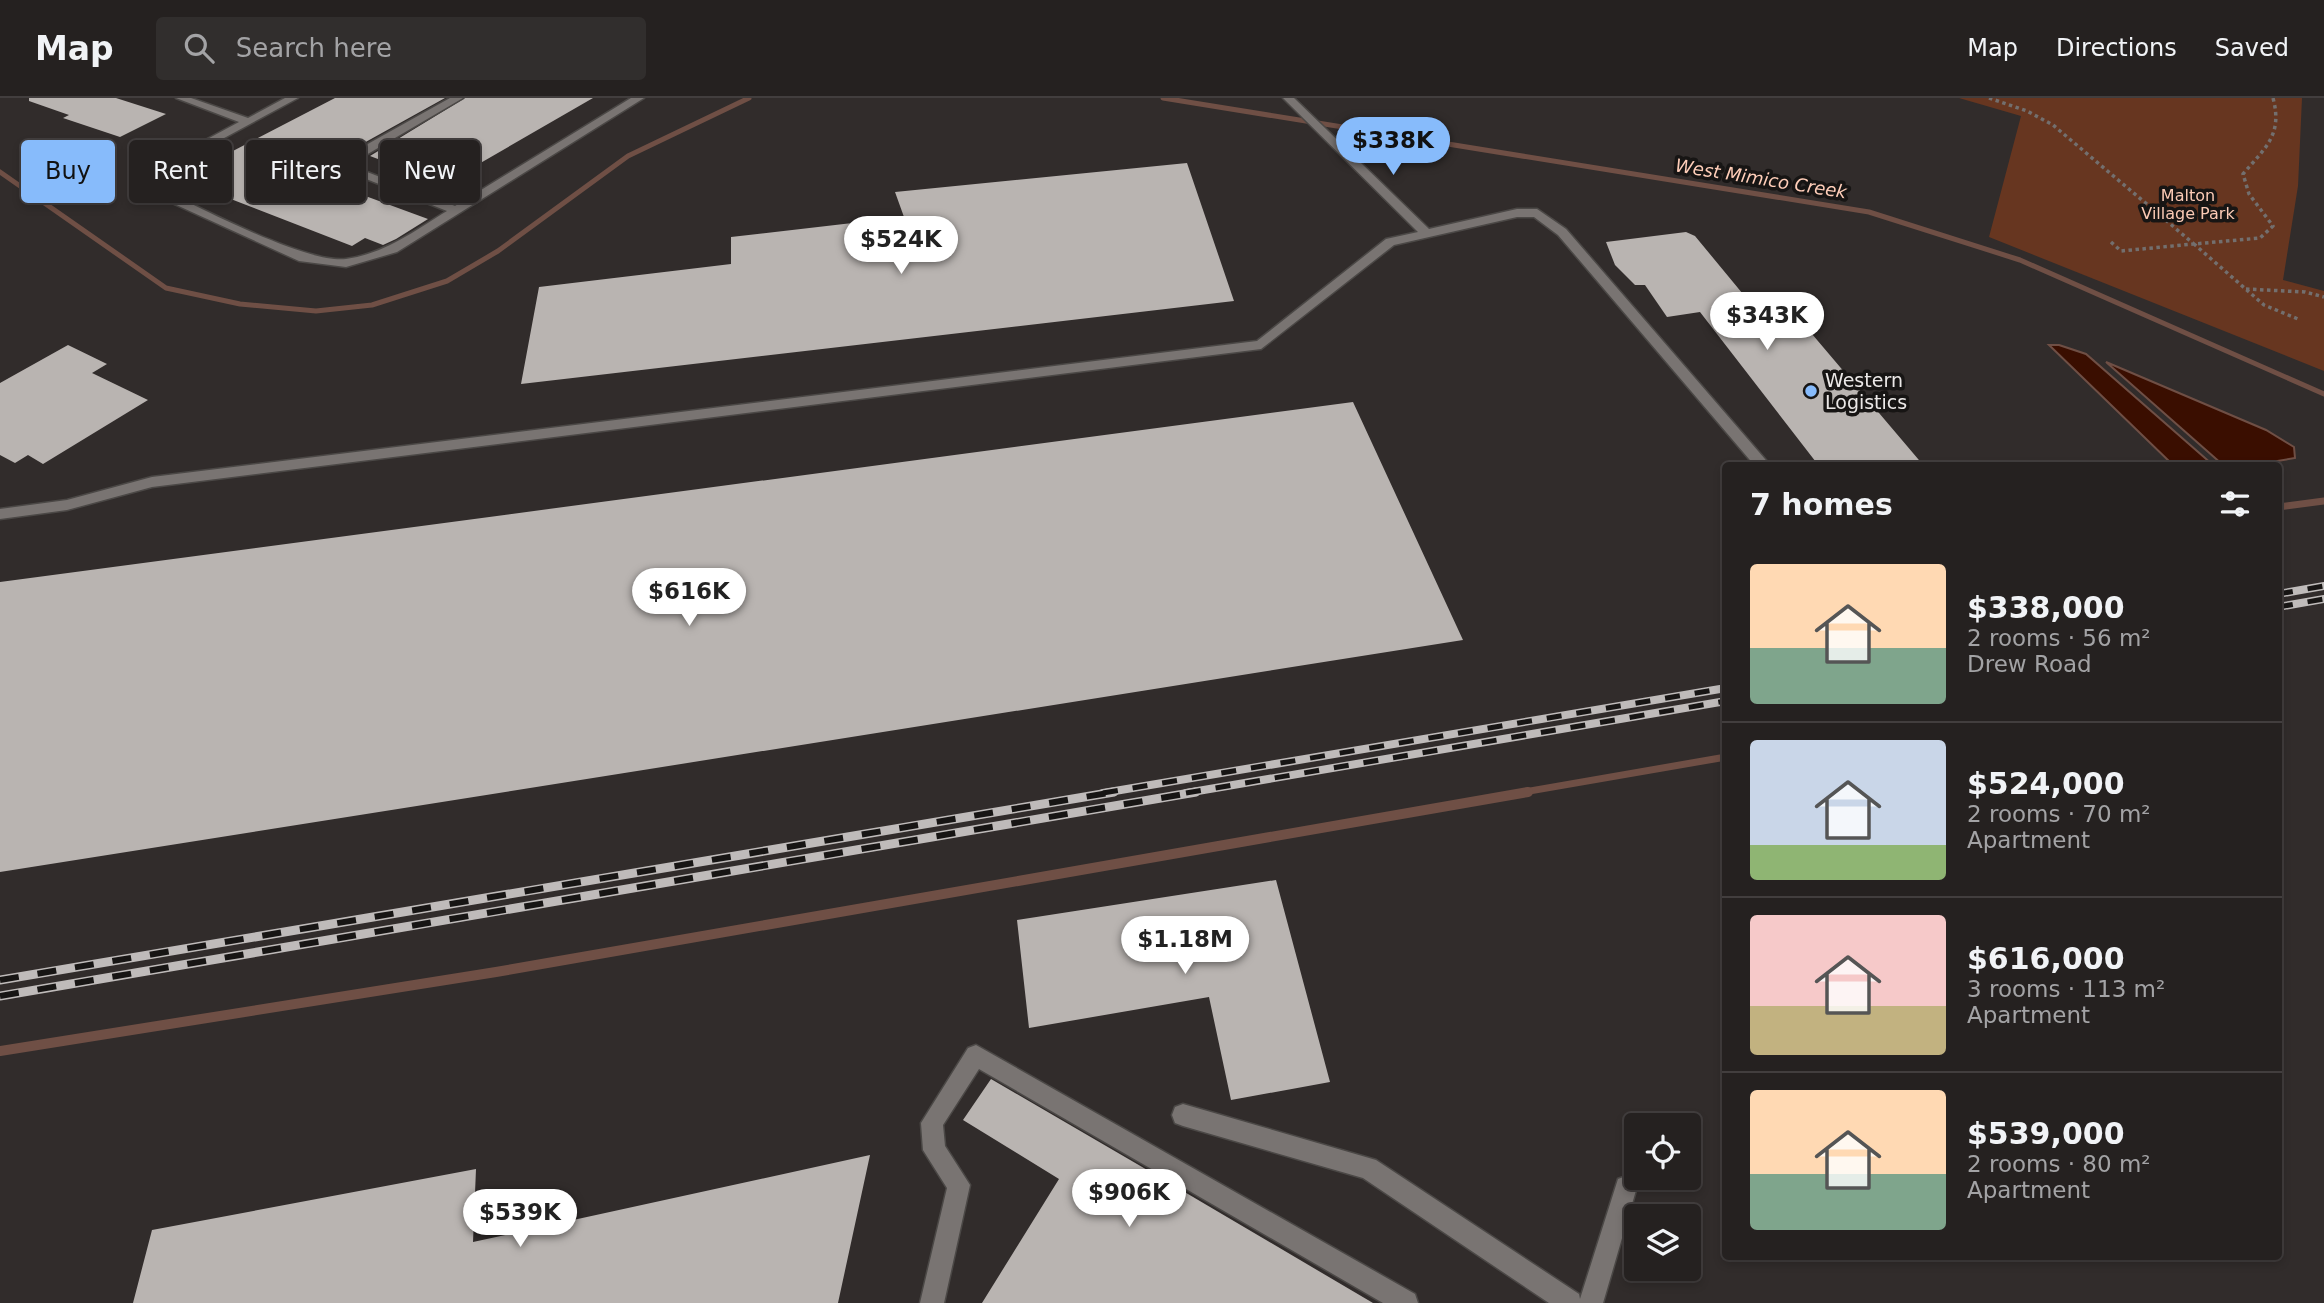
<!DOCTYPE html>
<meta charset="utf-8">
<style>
body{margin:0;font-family:"DejaVu Sans",sans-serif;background:#312e2d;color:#f1f3f6;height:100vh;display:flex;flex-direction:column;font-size:26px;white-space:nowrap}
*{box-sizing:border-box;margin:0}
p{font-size:23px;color:#a3a3a5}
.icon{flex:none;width:38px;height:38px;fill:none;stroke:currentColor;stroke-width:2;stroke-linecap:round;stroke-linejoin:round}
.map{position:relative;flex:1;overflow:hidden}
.side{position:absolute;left:1722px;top:364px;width:560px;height:798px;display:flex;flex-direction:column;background:#252120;border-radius:7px;box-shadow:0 4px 10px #0003,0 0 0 2px #423e3e}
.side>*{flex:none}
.guide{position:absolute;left:21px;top:42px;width:665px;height:63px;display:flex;gap:14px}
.buttons{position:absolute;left:1624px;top:1015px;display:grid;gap:14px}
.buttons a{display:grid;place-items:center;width:77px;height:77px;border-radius:7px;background:#252120;box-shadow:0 4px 10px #0003,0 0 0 2px #423e3e;font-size:35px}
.price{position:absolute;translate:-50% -60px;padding:0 16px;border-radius:24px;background:#fff;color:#222;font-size:23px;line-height:46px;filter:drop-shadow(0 2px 4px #0008)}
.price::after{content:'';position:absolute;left:50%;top:42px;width:21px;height:16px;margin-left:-10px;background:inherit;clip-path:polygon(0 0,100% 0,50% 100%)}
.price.active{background:#87bbfb;color:#111}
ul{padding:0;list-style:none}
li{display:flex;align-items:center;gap:21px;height:175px;padding:0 28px}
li+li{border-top:2px solid #423e3e}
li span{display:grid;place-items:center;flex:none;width:196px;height:140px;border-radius:7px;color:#555}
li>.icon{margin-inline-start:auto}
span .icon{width:84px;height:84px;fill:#fffc;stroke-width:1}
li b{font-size:30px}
h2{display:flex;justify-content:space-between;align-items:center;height:84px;padding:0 28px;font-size:30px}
.pill{padding:0 24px;border-radius:7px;background:#252120;box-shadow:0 4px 10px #0003,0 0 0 2px #423e3e;font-size:24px;line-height:63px}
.pill.active{background:#87bbfb;color:#111}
header{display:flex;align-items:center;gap:42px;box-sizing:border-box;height:98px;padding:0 35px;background:#252120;border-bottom:2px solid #423e3e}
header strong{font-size:33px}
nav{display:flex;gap:38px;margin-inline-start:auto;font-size:24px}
.search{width:490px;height:63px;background:#312e2d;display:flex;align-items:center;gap:18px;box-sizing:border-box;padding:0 24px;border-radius:7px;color:#a3a3a5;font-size:26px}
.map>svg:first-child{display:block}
.green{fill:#673620}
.water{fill:#3a0e00;stroke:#6f4f45;stroke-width:2}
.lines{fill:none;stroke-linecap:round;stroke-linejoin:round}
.stream-far2{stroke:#6f4f45;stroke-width:5}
.stream-far1{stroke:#6f4f45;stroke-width:7}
.stream{stroke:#6f4f45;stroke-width:10}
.building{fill:#b9b4b1}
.minor-casing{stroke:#4b4846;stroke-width:3}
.path{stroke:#736f6e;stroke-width:3.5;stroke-dasharray:3.5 3.5;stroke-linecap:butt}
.minor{fill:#797472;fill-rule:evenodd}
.rail-far1-casing{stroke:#bfbbba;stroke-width:8}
.rail-casing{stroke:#bfbbba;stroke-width:9}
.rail-far1{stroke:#171514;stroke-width:5;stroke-dasharray:15;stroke-linecap:butt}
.rail{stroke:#171514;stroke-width:6;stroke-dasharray:19;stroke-linecap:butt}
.poi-dot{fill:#87bbfb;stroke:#171514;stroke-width:2.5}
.labels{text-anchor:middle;stroke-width:7;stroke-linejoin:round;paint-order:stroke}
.far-park-label{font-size:16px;fill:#fbcab5;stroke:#171514}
.far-water-label{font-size:18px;font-style:italic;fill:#ffceb9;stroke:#171514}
.poi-label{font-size:19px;fill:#ebe8e7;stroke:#171514;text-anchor:start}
</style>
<header>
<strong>Map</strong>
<div class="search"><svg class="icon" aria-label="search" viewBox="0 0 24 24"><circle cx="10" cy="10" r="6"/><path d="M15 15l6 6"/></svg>Search here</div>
<nav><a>Map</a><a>Directions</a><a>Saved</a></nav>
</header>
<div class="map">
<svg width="2324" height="1205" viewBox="0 0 2324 1205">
<rect width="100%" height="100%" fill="#312c2b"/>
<path class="green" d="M1959 0H2302L2298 88 2283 182 2324 193V273L1989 139 2021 18Z"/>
<path class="water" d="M2059 247 2086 256 2213 367H2173L2049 247Z
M2106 264 2266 332 2294 349 2295 360 2253 367H2223Z"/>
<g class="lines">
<path class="stream-far2" d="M1163 0 1869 114 2020 162 2324 296
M0 74 166 190 240 206 316 213 372 207 447 183 498 153 628 58 749 0"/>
<path class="stream-far1" d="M2278 409 2324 403
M1518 695 1726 659"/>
<path class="stream" d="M0 953 496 874 1528 694"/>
</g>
<path class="building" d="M29 0H116L166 16 120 39 63 20 69 17 29 3Z
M335 0H445L353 51 338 46 292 71 428 121 396 141 383 147 365 140 352 148 179 81Z
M465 0H593L444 86 370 58Z
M1187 65 1234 203 521 286 539 189 731 166V139L904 119 895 94Z
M1686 134 1695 138 1752 207 1784 203 1924 368H1819L1700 214 1667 219 1645 187H1635L1615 167 1606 144Z
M68 247 107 266 92 275 148 302 43 366 28 357 15 365 0 357V285Z
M1353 304 1463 542 0 774V484Z
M1276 782 1330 984 1231 1002 1209 899 1029 930 1017 822Z
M991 981 1137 1066 1373 1205H982L1059 1081 963 1022Z
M870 1057 838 1205H133L152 1132 476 1071 473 1144Z"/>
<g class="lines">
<defs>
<path id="minor" d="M176 0H191L248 20 285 0H298L154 78 148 85C192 105 304 166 346 161 384 156 416 132 447 113L336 69 341 61 450 0H463L349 67 455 108 631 0H644L397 154 346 169 299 163 137 89 135 86 146 74 239 24Z
M1283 0H1294L1429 131 1517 111H1537L1566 131 1771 368H1755L1558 137 1534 119H1517L1394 147 1261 251 152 389 67 412 0 421V411L67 402 152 379 1257 243 1386 141 1418 134Z
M976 947 1415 1196 1418 1205H1383L979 971 943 1027 945 1048 970 1087 944 1205H920L947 1090 923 1052 921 1025 968 950Z
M1183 1006 1376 1062 1579 1196 1580 1201 1618 1081 1626 1078 1634 1081 1637 1089 1603 1205H1549L1363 1080 1183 1028 1175 1025 1172 1017 1175 1009Z"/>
</defs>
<use href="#minor" class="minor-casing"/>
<path class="path" d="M1989 0 2027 13 2053 27 2194 146
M2273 0C2283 37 2265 50 2243 76L2249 96 2273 128 2260 140 2194 146 2264 207 2298 221
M2111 144 2121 153 2193 146
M2246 191 2305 194 2324 199"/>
<use href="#minor" class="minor"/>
<defs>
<path id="rail-far1" d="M2278 496 2324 488
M2278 509 2324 501
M1103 695 1726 590
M1186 695 1726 603"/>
<path id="rail" d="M0 882 1114 694
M0 898 1196 694"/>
</defs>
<use href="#rail-far1" class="rail-far1-casing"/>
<use href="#rail" class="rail-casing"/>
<use href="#rail-far1" class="rail-far1"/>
<use href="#rail" class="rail"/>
</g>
<circle class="poi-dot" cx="1811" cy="293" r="7"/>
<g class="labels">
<g class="far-park-label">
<text x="2188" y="103">Malton<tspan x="2188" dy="18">Village Park</tspan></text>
</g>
<g class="far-water-label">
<text transform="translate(1761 81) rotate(9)" y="6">West Mimico Creek</text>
</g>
<g class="poi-label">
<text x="1825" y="289">Western<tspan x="1825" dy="22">Logistics</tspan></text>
</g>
</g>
</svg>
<div class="buttons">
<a><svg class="icon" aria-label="locate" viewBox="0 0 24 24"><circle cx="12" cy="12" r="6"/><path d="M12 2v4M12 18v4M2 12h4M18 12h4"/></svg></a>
<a><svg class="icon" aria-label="layers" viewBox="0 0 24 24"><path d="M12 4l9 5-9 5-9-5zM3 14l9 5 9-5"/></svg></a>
</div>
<b class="price active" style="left:1393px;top:79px">$338K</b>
<b class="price" style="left:901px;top:178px">$524K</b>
<b class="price" style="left:1767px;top:254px">$343K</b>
<b class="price" style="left:689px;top:530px">$616K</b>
<b class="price" style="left:1185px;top:878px">$1.18M</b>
<b class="price" style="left:1129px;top:1131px">$906K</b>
<b class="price" style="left:520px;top:1151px">$539K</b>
<div class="guide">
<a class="pill active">Buy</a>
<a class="pill">Rent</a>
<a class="pill">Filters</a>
<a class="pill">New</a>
</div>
<section class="side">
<h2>7 homes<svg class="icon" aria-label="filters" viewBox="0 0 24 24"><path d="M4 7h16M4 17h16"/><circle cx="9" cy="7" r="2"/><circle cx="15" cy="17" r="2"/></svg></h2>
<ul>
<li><span style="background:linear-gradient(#ffd9b3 60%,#7fa58c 0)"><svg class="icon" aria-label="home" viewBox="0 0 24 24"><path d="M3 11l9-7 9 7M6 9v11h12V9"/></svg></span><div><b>$338,000</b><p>2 rooms · 56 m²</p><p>Drew Road</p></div></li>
<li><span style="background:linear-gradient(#c9d6e8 75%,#8fb573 0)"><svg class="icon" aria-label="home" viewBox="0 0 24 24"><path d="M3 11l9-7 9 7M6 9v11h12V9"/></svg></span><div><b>$524,000</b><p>2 rooms · 70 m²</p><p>Apartment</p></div></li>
<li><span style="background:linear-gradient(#f6c9c9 65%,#c2b280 0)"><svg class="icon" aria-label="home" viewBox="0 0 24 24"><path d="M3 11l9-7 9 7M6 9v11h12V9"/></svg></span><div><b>$616,000</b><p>3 rooms · 113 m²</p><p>Apartment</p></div></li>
<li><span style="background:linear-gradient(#ffd9b3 60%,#7fa58c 0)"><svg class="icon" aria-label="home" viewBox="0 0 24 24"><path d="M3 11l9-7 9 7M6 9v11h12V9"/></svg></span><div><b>$539,000</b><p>2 rooms · 80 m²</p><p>Apartment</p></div></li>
</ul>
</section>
</div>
